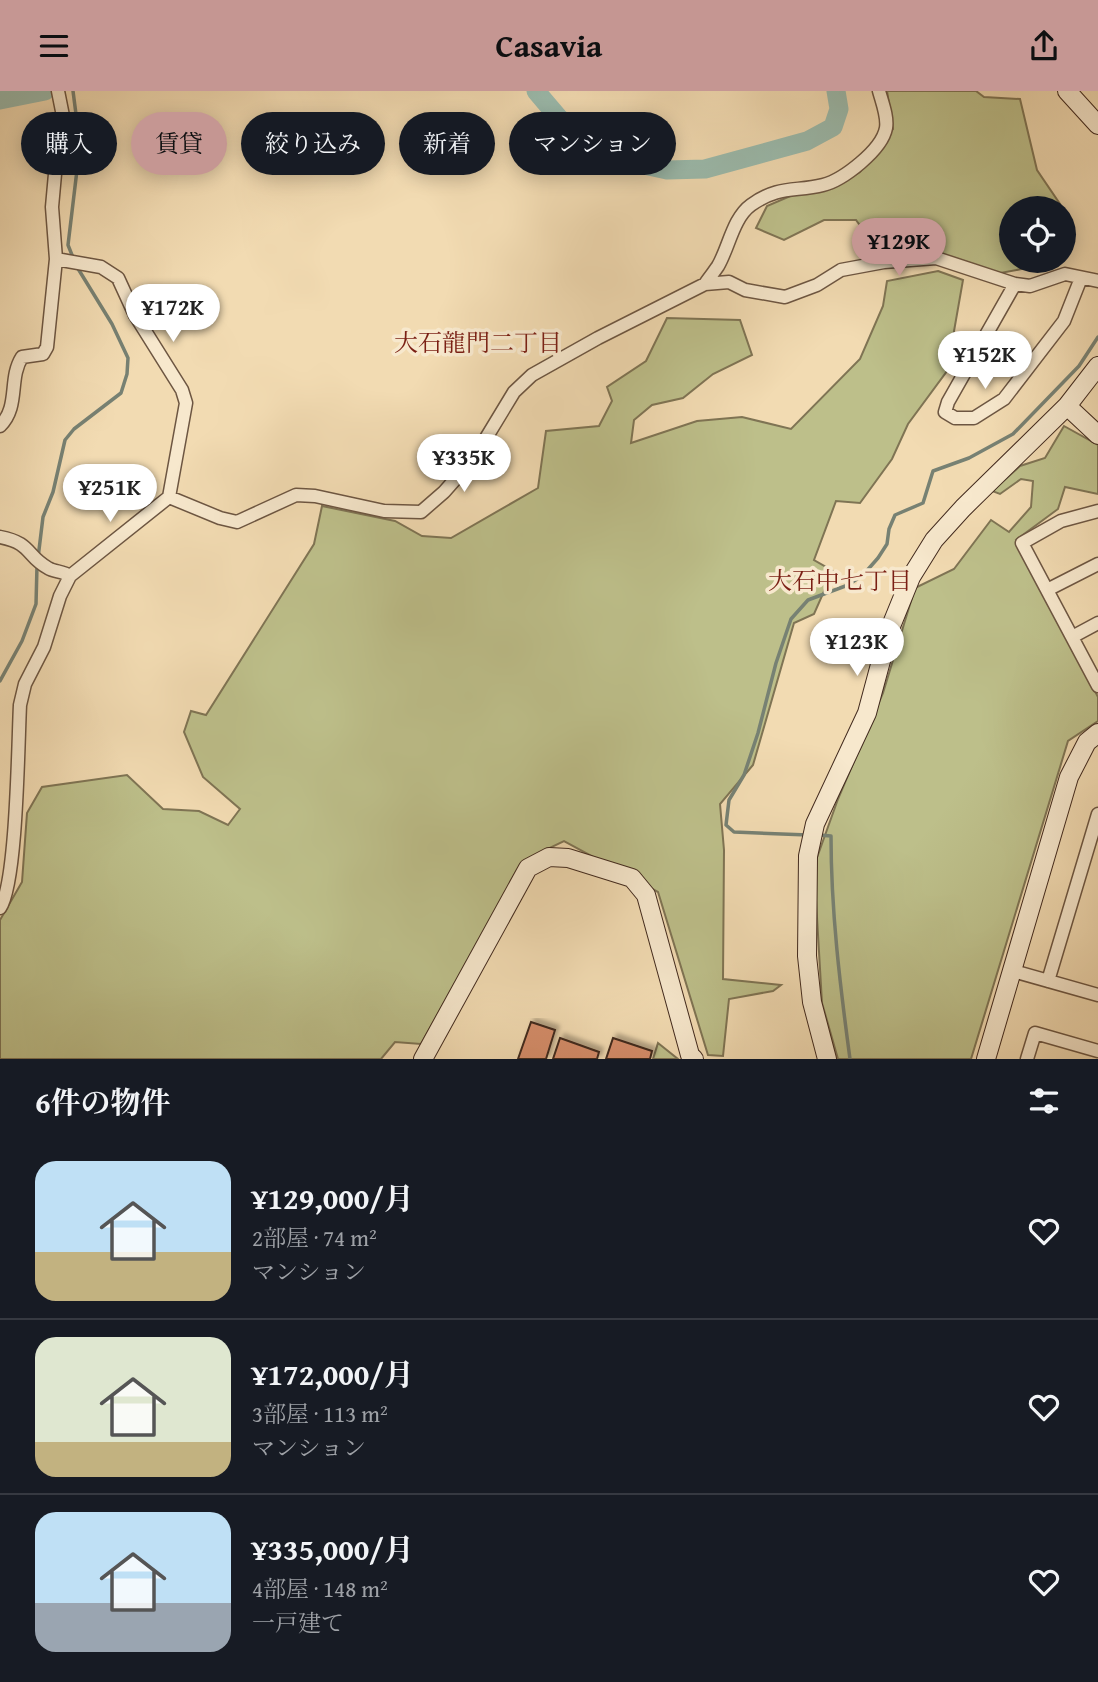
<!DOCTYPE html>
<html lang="ja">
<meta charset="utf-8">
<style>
body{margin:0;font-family:"Gentium Book Plus","Noto Serif JP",serif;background:#20242c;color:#f1f3f6;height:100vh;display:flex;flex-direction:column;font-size:26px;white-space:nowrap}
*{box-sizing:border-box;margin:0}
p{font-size:23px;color:#9ea1a6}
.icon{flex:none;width:38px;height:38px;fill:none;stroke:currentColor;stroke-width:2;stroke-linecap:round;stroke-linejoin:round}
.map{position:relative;height:968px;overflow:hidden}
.panel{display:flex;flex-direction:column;background:#171b24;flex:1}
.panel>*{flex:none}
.guide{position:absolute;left:21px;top:21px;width:700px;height:63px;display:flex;gap:14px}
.buttons{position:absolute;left:999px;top:105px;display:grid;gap:14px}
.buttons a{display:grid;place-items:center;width:77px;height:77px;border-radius:50%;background:#171b24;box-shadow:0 4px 18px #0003;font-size:35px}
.price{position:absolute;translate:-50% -60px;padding:0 16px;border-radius:24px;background:#fff;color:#222;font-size:23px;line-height:46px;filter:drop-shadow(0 2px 4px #0008)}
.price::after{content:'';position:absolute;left:50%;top:42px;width:21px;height:16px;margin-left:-10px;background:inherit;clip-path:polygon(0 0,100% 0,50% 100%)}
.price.active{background:#c59692;color:#111}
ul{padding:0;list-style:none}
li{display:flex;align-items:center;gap:21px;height:175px;padding:0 35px}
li+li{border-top:2px solid #363941}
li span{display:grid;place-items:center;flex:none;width:196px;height:140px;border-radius:21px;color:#555}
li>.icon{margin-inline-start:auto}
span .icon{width:84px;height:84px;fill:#fffc;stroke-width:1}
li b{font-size:30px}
h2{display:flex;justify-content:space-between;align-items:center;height:84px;padding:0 35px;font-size:30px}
.tag{padding:0 24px;border-radius:32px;background:#171b24;box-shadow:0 4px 18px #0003;font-size:24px;line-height:63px}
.tag.active{background:#c59692;color:#111}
header{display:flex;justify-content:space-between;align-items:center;height:91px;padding:0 35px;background:#c59692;color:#111;font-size:32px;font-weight:800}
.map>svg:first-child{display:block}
.green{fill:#bdbf8a;stroke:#7f7454;stroke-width:2}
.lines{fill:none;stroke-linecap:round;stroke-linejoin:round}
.stream{stroke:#778173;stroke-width:3.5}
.river{stroke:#9bbbad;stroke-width:19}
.building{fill:#d58d6b;stroke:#41291d;stroke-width:2;filter:url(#shadow)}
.street-casing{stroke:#6d5642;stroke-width:15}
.secondary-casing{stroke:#41291d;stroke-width:20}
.street{stroke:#f7e8cd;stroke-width:12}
.secondary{stroke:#f7e8cd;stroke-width:18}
.labels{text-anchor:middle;stroke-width:7;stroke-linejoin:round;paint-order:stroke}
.neighbourhood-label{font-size:24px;fill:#7a1f14;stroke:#f7e8cd}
</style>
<header><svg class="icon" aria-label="menu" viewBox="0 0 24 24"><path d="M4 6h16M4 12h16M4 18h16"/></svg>Casavia<svg class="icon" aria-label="share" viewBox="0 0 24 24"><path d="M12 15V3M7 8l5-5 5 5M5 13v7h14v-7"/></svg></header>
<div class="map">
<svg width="1098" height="968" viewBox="0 0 1098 968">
<defs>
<filter id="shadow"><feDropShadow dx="4" dy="-4" stdDeviation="2" flood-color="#0004"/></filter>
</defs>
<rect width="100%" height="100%" fill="#f2dbb2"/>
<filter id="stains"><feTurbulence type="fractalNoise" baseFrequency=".00286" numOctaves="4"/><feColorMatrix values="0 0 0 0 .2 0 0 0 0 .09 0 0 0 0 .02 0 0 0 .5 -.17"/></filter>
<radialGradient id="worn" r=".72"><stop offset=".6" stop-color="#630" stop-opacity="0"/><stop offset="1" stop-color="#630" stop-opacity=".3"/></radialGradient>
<path class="green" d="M887 0H976L984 6 1020 8 1037 79 1060 113 1054 117H1012V170H1024L1022 178 995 183 935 160 880 162 856 129H824L784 149 756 137 767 115 795 103 833 97 860 81 893 38Z
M938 180 963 189 947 280 908 333 892 368 860 412 836 410 814 469 833 480 814 523 794 532 753 674 720 713 724 759 723 888 781 894 773 900 729 908 723 965 708 964 658 801 564 750 541 761 508 799 421 953 395 951 381 968H0V829L22 791 27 722 42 696 127 684 163 718 199 720 228 734 240 718 203 686 184 641 191 620 206 624 314 453 322 415 395 430 422 445 451 447 538 397 546 340 599 335 612 310 607 296 646 270 667 227 740 229 752 264 713 283 683 307 652 314 634 329 631 352 697 330 742 326 791 338 860 268 883 215 887 190Z
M1064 335 1098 354V403L1065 396 1058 418 1016 449 1098 606V630L1068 650 971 968H838L822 912 814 775 838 708 883 602 915 497 954 478 991 429 1009 441 1031 416 1033 390 1021 388 1000 403 992 400 1020 375 1045 367Z
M658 952 678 968H653Z"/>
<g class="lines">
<path class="stream" d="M73 0 80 54 68 154 74 169
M38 467 43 426 53 401 65 349 74 338 121 302 127 283 128 267 112 233 77 176
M0 590 22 550 36 513 37 475
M808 744 734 741 726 734 729 709 744 684 758 642 776 572 791 528 808 509 848 494 863 484 878 467 887 453 889 438 895 424 923 412 933 380 969 367 1013 343 1079 275 1098 246
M819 744 831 745C831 820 840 894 850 968"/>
<path class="river" d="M536 0 558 26 586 51 621 69 667 79 705 78 807 50 833 36 839 18 836 0
M0 9 45 0"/>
</g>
<path class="building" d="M531 931 555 939 546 968H518Z
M560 947 599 961 597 968H553Z
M613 947 652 960 650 968H606Z"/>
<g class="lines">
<defs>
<path id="street" d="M705 193C709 187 714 181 718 175 729 156 733 127 751 114 779 94 795 101 823 94 843 89 882 59 886 37 888 26 882 11 879 0
M1015 193 948 311 945 321 955 327H974L1004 308 1064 230 1081 187
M0 335C20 315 8 288 22 266L43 263 47 256 56 168 52 116 55 83 65 35 58 0
M169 406 220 427 237 431 296 404 315 405 384 420 421 421 444 401 474 367 514 301 532 284 598 247 705 193 729 191 745 199 785 206 817 194 841 179 884 171 936 167 1015 193 1030 195 1065 183 1098 190
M1098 420 1061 430 1022 452 1098 595
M0 446C32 452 26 465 48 477 54 481 63 480 70 485
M1047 499 1098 473
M1072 546 1098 532
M0 817C17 792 18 652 20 614L25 593 44 556 60 505 70 485 169 406 186 312 182 299 135 224 118 187 101 176 56 168
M1013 880 1098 904
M1048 890 1098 723
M1027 968 1035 942 1098 960"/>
<path id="secondary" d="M1067 0 1098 34
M1067 315 1098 344
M423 968 528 777 549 766 568 767 632 787 646 804 690 964 694 968
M827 968 812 911 807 865 808 765 815 733 867 622 889 540 911 486 934 449 963 417 1067 315 1098 275
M986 968 1069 686 1087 651 1098 642"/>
</defs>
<use href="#street" class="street-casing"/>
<use href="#secondary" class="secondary-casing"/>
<use href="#street" class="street"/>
<use href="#secondary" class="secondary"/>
</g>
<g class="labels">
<g class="neighbourhood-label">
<text x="478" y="260">大石龍門二丁目</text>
<text x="840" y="498">大石中七丁目</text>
</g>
</g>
<rect width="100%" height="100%" filter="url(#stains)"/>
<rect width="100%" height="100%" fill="url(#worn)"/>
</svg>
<div class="buttons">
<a><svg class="icon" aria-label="locate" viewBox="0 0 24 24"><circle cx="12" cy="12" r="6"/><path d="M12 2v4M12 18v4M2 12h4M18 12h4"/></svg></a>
</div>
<b class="price active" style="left:899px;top:187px">¥129K</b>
<b class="price" style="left:173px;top:253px">¥172K</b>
<b class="price" style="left:985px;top:300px">¥152K</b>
<b class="price" style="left:464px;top:403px">¥335K</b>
<b class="price" style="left:110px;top:433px">¥251K</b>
<b class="price" style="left:857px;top:587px">¥123K</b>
<div class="guide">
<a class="tag">購入</a>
<a class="tag active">賃貸</a>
<a class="tag">絞り込み</a>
<a class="tag">新着</a>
<a class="tag">マンション</a>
</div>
</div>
<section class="panel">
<h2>6件の物件<svg class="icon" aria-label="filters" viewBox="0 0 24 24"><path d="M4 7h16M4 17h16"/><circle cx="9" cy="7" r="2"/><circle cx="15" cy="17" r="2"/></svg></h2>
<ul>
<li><span style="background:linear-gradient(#bfe0f5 65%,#c2b280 0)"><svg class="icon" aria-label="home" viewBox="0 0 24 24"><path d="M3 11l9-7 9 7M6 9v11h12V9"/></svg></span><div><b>¥129,000/月</b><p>2部屋 · 74 m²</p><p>マンション</p></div><svg class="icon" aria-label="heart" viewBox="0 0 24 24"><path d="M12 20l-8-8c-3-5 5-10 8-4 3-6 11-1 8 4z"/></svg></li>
<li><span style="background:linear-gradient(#dfe7d0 75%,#c2b280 0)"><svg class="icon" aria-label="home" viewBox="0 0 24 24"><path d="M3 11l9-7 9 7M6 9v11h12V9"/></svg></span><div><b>¥172,000/月</b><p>3部屋 · 113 m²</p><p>マンション</p></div><svg class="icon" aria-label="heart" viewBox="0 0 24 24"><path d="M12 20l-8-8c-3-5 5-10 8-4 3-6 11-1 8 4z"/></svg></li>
<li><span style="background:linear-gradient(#bfe0f5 65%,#9aa5b1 0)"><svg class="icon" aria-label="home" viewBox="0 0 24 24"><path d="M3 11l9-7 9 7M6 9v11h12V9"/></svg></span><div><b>¥335,000/月</b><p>4部屋 · 148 m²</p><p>一戸建て</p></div><svg class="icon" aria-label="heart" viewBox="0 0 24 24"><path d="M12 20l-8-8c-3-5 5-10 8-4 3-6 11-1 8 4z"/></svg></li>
</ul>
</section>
